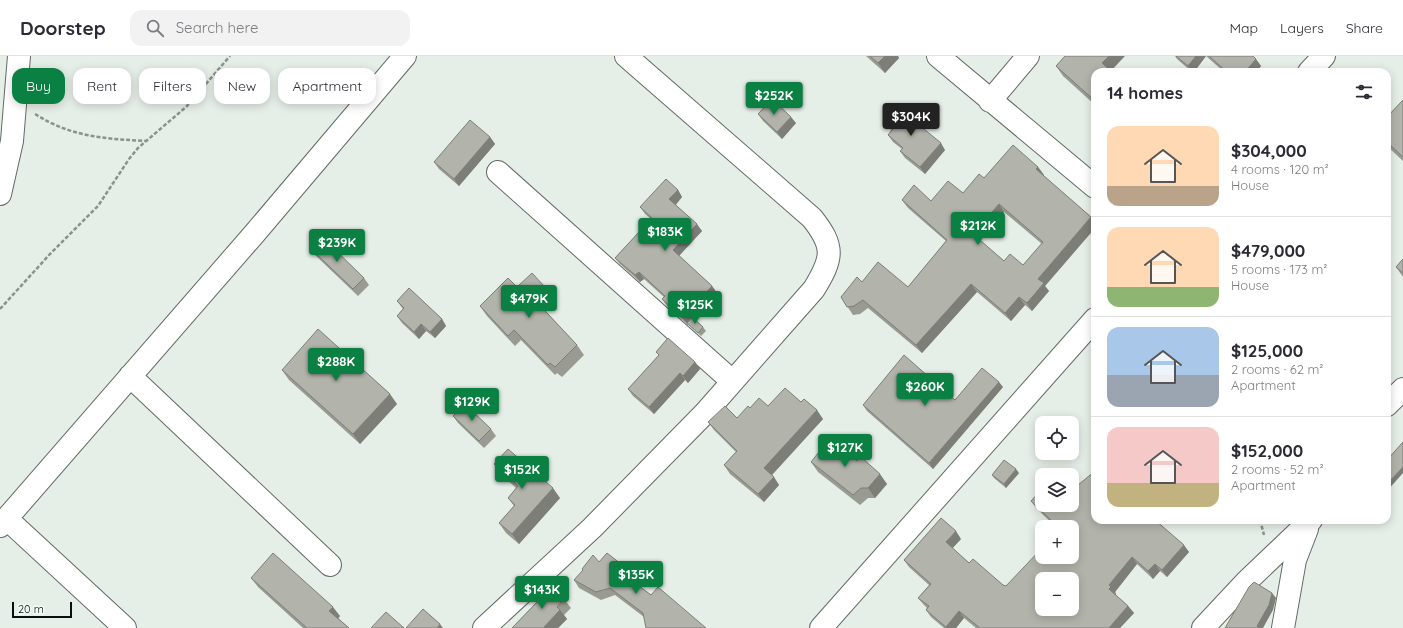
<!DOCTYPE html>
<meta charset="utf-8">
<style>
body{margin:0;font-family:Quicksand,sans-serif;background:#f2f2f3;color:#2b2b33;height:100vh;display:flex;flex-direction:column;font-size:15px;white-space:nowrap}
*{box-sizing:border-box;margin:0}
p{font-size:13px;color:#7c7c81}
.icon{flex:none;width:22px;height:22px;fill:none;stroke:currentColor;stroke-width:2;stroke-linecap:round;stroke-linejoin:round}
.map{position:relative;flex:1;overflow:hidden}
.side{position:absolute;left:1091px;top:12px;width:300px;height:456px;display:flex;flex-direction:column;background:#fff;border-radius:12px;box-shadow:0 2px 10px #0003}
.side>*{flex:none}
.top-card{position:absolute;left:12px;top:12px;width:380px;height:36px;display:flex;gap:8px}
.fabs{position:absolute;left:1035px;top:360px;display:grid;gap:8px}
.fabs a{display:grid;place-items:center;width:44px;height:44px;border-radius:8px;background:#fff;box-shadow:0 2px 10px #0003;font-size:20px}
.scale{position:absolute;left:12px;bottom:10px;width:60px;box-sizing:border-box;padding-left:4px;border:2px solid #0b0e0c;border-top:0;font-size:11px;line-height:14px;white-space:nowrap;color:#0b0e0c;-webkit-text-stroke:3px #f3fcf4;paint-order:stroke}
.price{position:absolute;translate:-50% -34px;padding:0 9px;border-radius:4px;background:#0b8043;color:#fff;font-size:13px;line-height:26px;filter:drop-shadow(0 1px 2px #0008)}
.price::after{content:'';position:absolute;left:50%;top:24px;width:12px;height:9px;margin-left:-6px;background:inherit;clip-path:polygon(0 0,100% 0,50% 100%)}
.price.on{background:#222;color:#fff}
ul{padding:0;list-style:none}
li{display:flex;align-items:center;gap:12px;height:100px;padding:0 16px}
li+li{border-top:1px solid #e1e1e2}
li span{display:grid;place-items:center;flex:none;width:112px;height:80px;border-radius:12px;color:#555}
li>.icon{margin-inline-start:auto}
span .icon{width:48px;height:48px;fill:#fffc;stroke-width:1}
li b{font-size:17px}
h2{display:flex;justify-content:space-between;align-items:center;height:48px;padding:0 16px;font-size:17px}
.pill{padding:0 14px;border-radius:12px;background:#fff;box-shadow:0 2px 10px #0003;font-size:14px;line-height:36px}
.pill.on{background:#0b8043;color:#fff}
header{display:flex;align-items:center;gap:24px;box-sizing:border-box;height:56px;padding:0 20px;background:#fff;border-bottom:1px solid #e1e1e2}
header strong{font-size:19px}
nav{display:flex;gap:22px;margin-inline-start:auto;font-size:14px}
.search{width:280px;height:36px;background:#f2f2f3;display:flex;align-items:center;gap:10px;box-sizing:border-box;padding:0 14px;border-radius:12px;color:#7c7c81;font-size:15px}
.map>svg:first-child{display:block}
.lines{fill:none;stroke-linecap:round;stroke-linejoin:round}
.minor-casing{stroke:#626962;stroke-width:24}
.path{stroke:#8b918c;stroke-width:2.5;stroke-dasharray:4 2;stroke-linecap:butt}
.minor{stroke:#fff;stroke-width:22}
.wall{fill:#999b93;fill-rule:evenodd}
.shaded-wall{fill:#7d7e78}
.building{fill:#b2b4ab;stroke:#7d7e78;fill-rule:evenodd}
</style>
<header>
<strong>Doorstep</strong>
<div class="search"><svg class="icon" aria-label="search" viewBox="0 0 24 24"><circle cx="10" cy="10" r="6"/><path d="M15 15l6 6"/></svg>Search here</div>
<nav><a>Map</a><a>Layers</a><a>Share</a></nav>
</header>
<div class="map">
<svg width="1403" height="572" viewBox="0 0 1403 572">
<rect width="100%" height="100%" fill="#e6efe7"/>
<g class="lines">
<defs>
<path id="minor" d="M938 0 1095 131
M1309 16 1324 0
M990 45 1028 0
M498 116 732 325
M0 138 12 85 19 0
M130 320 330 509
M1387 349 1403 333
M7 463 125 572
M0 470 255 177 405 0
M484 572 592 472 705 357 814 233C833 202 835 191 812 162L626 0
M821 572 1095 263
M1203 572 1246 526 1311 464
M1283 572 1295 504 1307 473"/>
</defs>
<use href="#minor" class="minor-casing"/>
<path class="path" d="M35 58C71 81 106 83 147 85
M0 253 50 198 98 150 129 103 138 92 186 51 230 0
M1260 464 1264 479"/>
<use href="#minor" class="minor"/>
</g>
<path class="wall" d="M866 0H898L899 2 885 17Z
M1175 0H1253L1261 10 1256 16H1224L1206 0 1194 16H1192L1177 3Z
M1056 10 1095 16V49L1063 20Z
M1403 44V105L1387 90V61Z
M758 58 796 67 782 83 763 65Z
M884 66 945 94 925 118 905 102 900 95 902 93 893 86 888 79 891 74 889 72Z
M490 81 495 88 459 130 439 113 434 106Z
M1038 111 1044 119V120L1091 161 1095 167V172L1045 230 1049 235 1032 255 1025 249 1011 265 977 236 922 297 868 252 860 258 853 259 841 241 862 226 908 231 946 185 908 152 902 144 931 145 963 137 984 122ZM1004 156 1042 188 1023 209 1004 205 980 184Z
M678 134 682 141 676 149 702 175 679 200 712 230 717 237 694 262 703 271 706 275 701 280 690 270 688 268V269L667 250 662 243 664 241 644 223 640 226 620 208 615 202 651 163 645 158 640 151Z
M310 192 364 222 369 229 358 240 315 199Z
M1403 203V221L1396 211Z
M517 231H545L552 241 541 251 577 289 584 299 562 321 557 317 555 319 521 284 515 290 487 260 480 250Z
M397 245 442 263 446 270 435 282 426 275 419 283 402 267 397 260 403 253Z
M656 296 695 306 700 313 688 327 685 324 654 358 633 340 628 333 659 299Z
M282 314 397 348 360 388 289 324Z
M1003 331 933 413 867 355 863 349 955 344Z
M801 346 823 363 772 419 779 429 764 446 730 418 724 409 736 396 714 374 708 366 737 362 750 352Z
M453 360 491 373 496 380 484 392 458 367Z
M857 405 887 428 875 442H868L860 449 818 416 811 406Z
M494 408 560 442 519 488 506 477 499 467 514 450 508 442 516 432 501 418Z
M1019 417 1006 432 994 422 992 419Z
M1031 445 1042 449 1158 467 1189 496 1167 521 1160 515 1153 523 1137 508 1115 536 1116 538V539L1128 550 1134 557 1120 572H976L964 562 956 572H944L931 561 926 554 927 552 924 549 918 542 929 529 909 511 904 504 961 483 952 492 969 507 1003 529 1006 530 1072 471H1056L1036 452Z
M599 506 631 520 629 522 651 539 644 561 615 539 601 544 579 532 574 524 583 515 582 513Z
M251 522 340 560 338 562 349 572H303L258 531Z
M536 542 564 543 571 552 564 559 567 563 558 572H512L538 545Z"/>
<path class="shaded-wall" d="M885 0H898L899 2 885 17 878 7Z
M1109 0H1125L1110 16 1102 7Z
M1196 0H1206L1194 16H1193L1188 10Z
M1256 3 1261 10 1256 16H1245Z
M791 61 796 67 782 83 777 76Z
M490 81 495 88 459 130 454 123Z
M941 87 945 94 925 118 920 111Z
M1038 111 1044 119 1042 122 1036 113Z
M678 134 682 141 674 150 669 143Z
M999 148 1004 156 978 186 973 178Z
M1091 161 1095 167V172L1045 230 1049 235 1032 255 1027 247 1038 223Z
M697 168 702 175 678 201 673 194Z
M639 216 644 223 640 226 635 219Z
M971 228 977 236 922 297 916 289Z
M712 230 717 237 688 268 687 267 688 268V269L683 262Z
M1019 241 1025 249 1011 265 1005 257Z
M442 263 446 270 435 282 430 276Z
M421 268 426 275 419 283 414 276Z
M695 306 700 313 688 327 683 320Z
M680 317 685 324 654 358 649 351Z
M999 326 1003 331 933 413 929 407Z
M390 338 397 348 360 388 353 378Z
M817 354 823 363 770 421 764 412Z
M1403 411V417L1387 435V428Z
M1016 413 1019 417 1006 432 1004 428Z
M880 418 887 428 875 442 868 432Z
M774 421 779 429 764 446 758 438Z
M553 432 560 442 519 488 512 478Z
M1355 464H1361L1357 468Z
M956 475 961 483 951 494 946 486Z
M1184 489 1189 496 1167 521 1162 514Z
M1132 501 1137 508 1115 536 1116 538 1114 540 1109 533V529Z
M1155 508 1160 515 1153 523 1148 515Z
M626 512 631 520 627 525 622 517Z
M1272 537 1276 542 1273 554 1263 572H1258L1257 570Z
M1128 550 1134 557 1120 572H1109Z
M333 551 340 560 336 565 329 555Z
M560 554 567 563 558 572H545L544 571Z
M959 555 964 562 956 572H947L946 571Z
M440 568 443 572H437Z"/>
<path class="building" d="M870 0H885L878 7Z
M1065 0H1109L1102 7 1112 16H1095V45L1056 10Z
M1176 0H1196L1188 10Z
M1209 0H1253L1256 3 1245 16H1227Z
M772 43 791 61 777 76 758 58Z
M1403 44V101L1387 86V61Z
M897 51 941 87 920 111 900 95 903 92 888 79 893 73 884 66Z
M470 64 490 81 454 123 434 106Z
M1013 89 1038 111 1036 113 1091 161 1038 223 1044 227 1027 247 1019 241 1005 257 971 228 916 289 863 244 854 250 847 251 841 241 857 221 862 226 878 206 908 231 947 184 902 144 914 129 931 145 948 125 963 137 979 118 984 122ZM999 148 1043 186 1023 209 1010 198 1004 205 973 178Z
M666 123 678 134 669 143 697 168 673 194 712 230 683 262 662 243 665 240 639 216 635 219 615 202 652 162 640 151Z
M321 180 364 222 353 233 310 192Z
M1403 203V217L1396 211Z
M532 217 545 231 533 242 577 289 555 311 550 307 548 309 514 274 508 280 480 250 508 222 517 231Z
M409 232 442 263 430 276 421 268 414 276 397 260 404 252 397 245Z
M692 261 703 271 698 277 687 267Z
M318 273 390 338 353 378 282 314Z
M668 282 695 306 683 320 680 317 649 351 628 333 659 299 656 296Z
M904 299 955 344 982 312 999 326 929 407 863 349Z
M785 332 801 346 804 343 817 354 764 412 774 421 758 438 724 409 737 395 708 366 725 350 737 362 748 350 750 352 759 342 768 350Z
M465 348 491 373 479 385 453 360Z
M830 382 857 405 861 401 880 418 868 432H861L853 439 811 406Z
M1403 386V411L1387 428V404Z
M508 393 553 432 512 478 499 467 515 449 508 442 518 430 494 408Z
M1004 404 1016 413 1004 428 992 419Z
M1095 415V464H1155L1184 489 1162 514 1155 508 1148 515 1132 501 1109 529 1111 531 1109 533 1128 550 1109 572H980L959 555 946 571 926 554 929 550 918 542 931 528 904 504 941 462 956 475 946 486 969 507 973 503 1003 529 1006 530 1042 492V501H1072V471H1058L1031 445 1042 433V449H1072V434ZM1042 523H1072V553H1042Z
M273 497 333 551 329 555 349 572H307L251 522Z
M607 497 626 512 622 517 651 539 658 531 706 572H646L643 557 610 532 596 536 574 524 583 514 582 513 593 499 599 506Z
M1254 526 1272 537 1269 549 1257 570 1259 572H1225L1249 531Z
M549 529 564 543 557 551 560 554 544 571 545 572H512L539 544 536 542Z
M423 553 440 568 437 572H406Z
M386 556 404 572H371Z"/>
</svg>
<div class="fabs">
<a><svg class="icon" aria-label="locate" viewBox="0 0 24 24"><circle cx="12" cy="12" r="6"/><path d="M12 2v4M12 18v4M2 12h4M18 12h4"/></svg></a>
<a><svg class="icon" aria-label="layers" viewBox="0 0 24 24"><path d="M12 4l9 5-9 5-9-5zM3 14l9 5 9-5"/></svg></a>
<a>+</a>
<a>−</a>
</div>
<div class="scale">20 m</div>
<b class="price" style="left:774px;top:60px">$252K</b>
<b class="price on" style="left:911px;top:81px">$304K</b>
<b class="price" style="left:978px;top:190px">$212K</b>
<b class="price" style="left:665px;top:196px">$183K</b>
<b class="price" style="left:337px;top:207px">$239K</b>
<b class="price" style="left:529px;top:263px">$479K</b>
<b class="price" style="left:695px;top:269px">$125K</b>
<b class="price" style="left:336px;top:326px">$288K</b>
<b class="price" style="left:925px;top:351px">$260K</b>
<b class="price" style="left:472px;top:366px">$129K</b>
<b class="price" style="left:845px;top:412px">$127K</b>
<b class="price" style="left:522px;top:434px">$152K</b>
<b class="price" style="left:636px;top:539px">$135K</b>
<b class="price" style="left:542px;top:554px">$143K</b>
<div class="top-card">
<a class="pill on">Buy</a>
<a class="pill">Rent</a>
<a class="pill">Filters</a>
<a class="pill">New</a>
<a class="pill">Apartment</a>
</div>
<section class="side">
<h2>14 homes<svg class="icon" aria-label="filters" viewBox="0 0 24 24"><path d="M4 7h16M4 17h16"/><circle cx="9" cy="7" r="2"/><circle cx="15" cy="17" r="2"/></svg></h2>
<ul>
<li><span style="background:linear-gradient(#ffd9b3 75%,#b9a48a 0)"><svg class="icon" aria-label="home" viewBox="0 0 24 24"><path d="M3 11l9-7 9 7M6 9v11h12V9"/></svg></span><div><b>$304,000</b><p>4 rooms · 120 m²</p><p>House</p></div></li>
<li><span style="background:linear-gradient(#ffd9b3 75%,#8fb573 0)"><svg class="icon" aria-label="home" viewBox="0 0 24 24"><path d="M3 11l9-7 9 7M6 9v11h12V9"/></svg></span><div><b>$479,000</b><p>5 rooms · 173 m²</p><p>House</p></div></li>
<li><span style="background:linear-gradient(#a9c7e8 60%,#9aa5b1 0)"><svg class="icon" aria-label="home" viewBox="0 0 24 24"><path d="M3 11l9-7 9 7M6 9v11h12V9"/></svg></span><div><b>$125,000</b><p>2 rooms · 62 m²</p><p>Apartment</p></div></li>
<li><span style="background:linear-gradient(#f6c9c9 70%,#c2b280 0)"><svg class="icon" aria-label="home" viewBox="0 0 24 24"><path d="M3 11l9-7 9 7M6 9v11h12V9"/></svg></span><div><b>$152,000</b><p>2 rooms · 52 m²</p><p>Apartment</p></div></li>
</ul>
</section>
</div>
